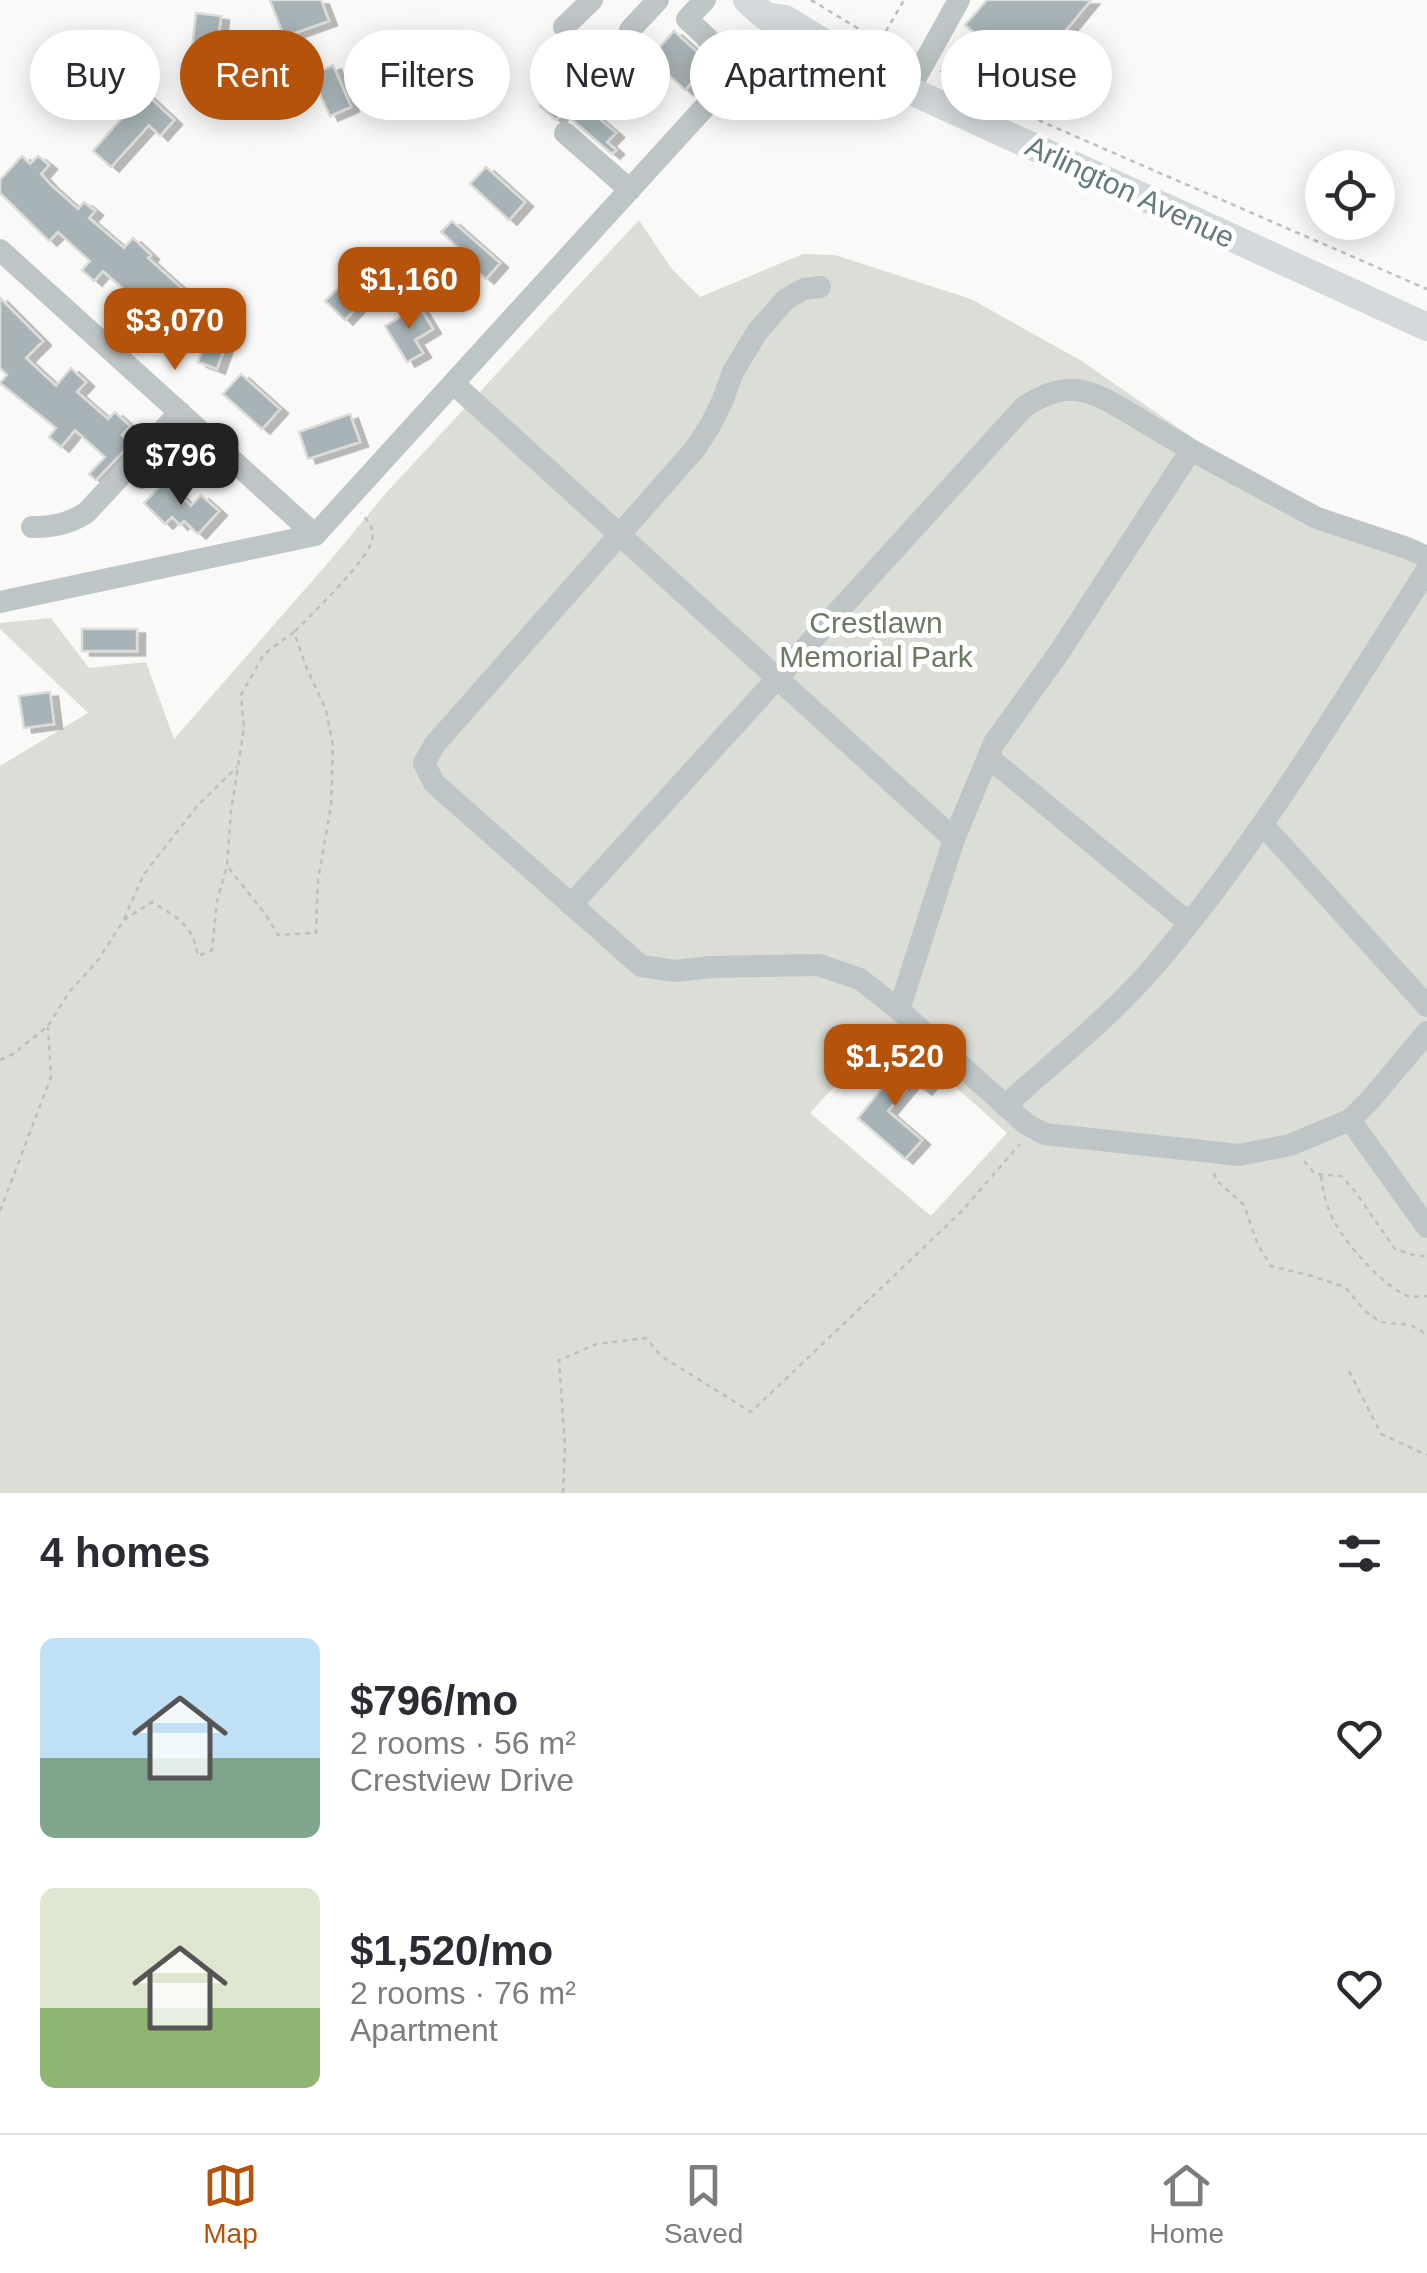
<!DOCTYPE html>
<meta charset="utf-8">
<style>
body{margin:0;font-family:Helvetica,sans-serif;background:#f7f7f7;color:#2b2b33;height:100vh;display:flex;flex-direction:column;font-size:38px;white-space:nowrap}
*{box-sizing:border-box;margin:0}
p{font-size:32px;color:#7c7c81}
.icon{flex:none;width:55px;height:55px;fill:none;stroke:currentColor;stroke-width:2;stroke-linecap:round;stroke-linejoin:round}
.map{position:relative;height:1493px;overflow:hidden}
.side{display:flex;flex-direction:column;background:#fff;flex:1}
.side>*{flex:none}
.banner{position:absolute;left:30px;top:30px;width:1368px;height:90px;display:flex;gap:20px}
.buttons{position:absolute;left:1305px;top:150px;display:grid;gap:20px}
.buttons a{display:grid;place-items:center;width:90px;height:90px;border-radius:50%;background:#fff;box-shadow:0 5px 25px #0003;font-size:50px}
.price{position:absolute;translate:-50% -85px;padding:0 22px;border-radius:20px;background:#b45309;color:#fff;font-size:32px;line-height:65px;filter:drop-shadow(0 2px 5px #0008)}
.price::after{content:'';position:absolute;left:50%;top:60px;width:30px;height:22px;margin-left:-15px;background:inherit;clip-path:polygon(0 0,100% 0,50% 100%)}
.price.on{background:#222;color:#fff}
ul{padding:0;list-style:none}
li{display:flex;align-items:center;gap:30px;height:250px;padding:0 40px}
li span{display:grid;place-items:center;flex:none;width:280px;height:200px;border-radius:15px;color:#555}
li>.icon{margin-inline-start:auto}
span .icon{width:120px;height:120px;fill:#fffc;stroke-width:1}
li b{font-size:42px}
h2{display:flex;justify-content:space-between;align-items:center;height:120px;padding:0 40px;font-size:42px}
.pill{padding:0 35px;border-radius:45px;background:#fff;box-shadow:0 5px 25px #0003;font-size:35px;line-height:90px}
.pill.on{background:#b45309;color:#fff}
.tab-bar{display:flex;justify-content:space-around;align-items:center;height:140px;border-top:2px solid #e1e1e2;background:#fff;font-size:28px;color:#7c7c81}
.tab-bar a{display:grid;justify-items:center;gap:5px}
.tab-bar .on{color:#b45309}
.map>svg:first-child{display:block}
.green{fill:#dbded6;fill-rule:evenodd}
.building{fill:#a7b3b6;stroke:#dbdbd9;stroke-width:2.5;filter:url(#shadow)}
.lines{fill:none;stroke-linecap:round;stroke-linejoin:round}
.path{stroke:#bbbfc1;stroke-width:2.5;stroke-dasharray:5 5;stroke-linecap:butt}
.minor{stroke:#bec5c7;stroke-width:22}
.major{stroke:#d4d9dc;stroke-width:28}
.labels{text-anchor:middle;stroke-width:10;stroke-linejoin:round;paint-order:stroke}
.street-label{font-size:30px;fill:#657a81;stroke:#fff}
.park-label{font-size:30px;fill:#6c7a64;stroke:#fff}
</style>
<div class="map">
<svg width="1427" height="1493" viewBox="0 0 1427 1493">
<defs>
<filter id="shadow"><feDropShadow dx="8" dy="4.5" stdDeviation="0" flood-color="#0004"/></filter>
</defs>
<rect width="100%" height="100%" fill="#f9f9f7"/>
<path class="green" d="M639 220 671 268 700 297 803 254 835 255 971 299 1080 360 1193 438 1261 479 1311 505 1427 547V1493H0V766L88 713 0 629V623L51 618 89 668 146 662 174 739 334 556 386 493ZM889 1027 1007 1133 931 1216 810 1113Z"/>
<path class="building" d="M270 0H321L329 21 284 37Z
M987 0H1091L1027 77 965 25Z
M196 13 221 16 217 50 192 48Z
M674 31 709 63 685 90 650 58Z
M591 48 626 79 594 114 616 133 607 142 616 150 612 154 563 112 556 120 540 106Z
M102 65 139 99 145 93 174 120 160 136 149 125 111 167 93 151 128 111 91 78Z
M333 65 351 107 330 116 311 75Z
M22 156 30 164 38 156 49 165 41 174 51 185 78 209 84 202 95 211 89 218 124 248 133 238 151 255 148 258 196 301 185 313 231 329 217 369 198 362 204 345 175 335 145 308 136 318 122 305 130 295 103 271 94 281 82 270 90 261 58 232 49 241 0 193V180Z
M486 167 525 202 509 220 470 184Z
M452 221 500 263 486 279 461 257 464 253 441 232Z
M339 287 358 306 345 320 325 301Z
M0 298 43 341 26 358 56 386 71 368 86 382 77 392 108 419 115 412 130 426 122 435 131 443 96 480 89 474 105 457 75 430 61 447 49 437 56 428 0 383 7 375 0 368Z
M419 306 433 329 415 340 423 353 407 362 385 326Z
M241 374 280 409 262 429 223 394Z
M350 414 360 442 308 459 299 432Z
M165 481 191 506 201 495 219 511 198 534 184 521 180 525 172 517 165 524 144 503Z
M82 629H137V651H82Z
M50 692 54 724 24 728 19 696Z
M910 1058 934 1078 924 1090 913 1081 888 1111 922 1140 905 1159 858 1118 896 1071 898 1073Z"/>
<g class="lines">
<path class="path" d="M811 0 877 40 882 38 904 0
M770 66 784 94 824 108 847 83
M940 71 1047 124 1427 289
M295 631C311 615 369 559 372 540 375 528 368 521 361 513
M124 919 144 874 198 805 237 767
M0 1060 13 1054 48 1026 70 991 96 963 124 920 152 902C178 918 193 925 198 956L212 950 217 901 227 866 231 811 244 728 241 695 264 654 294 632 307 669 326 710 333 746 331 806 318 880 316 933 278 935 266 915 227 866
M1304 1161 1315 1174 1341 1176 1354 1190 1395 1249 1417 1256H1427
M1214 1173 1216 1180 1244 1205 1258 1245 1271 1266 1312 1276 1345 1287 1365 1311 1380 1322 1410 1325 1427 1334
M1321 1176C1323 1192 1326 1206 1334 1221 1345 1243 1387 1291 1411 1297 1413 1297 1425 1296 1427 1296
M0 1211 51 1077 48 1027
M1349 1371 1381 1434 1427 1455
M563 1493 565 1446 559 1360 597 1344 646 1338 661 1356 751 1412 961 1212 1020 1144"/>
<path class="minor" d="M705 0 687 19 740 69
M564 27 592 0
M630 30 658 0
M909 90 959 0
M565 133 630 190
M0 250 315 535
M820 287 804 289 786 299 757 332 733 372 722 402 710 426 695 449 435 744 424 763 434 783 641 966 676 971 711 967 819 965 860 979 899 1010 1026 1124 1045 1134 1239 1155 1290 1145 1350 1120
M454 384 954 839
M141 478 172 444
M32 527C53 527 68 524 86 513L180 412
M0 602 315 535 785 19
M988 757 1189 923
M1263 825 1427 1006
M571 905 1024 407C1068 378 1089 389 1131 414 1151 426 1171 438 1191 450
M899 1010 954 839 994 743 1058 654 1191 450 1317 518 1407 548 1427 557
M1427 1032 1371 1099 1350 1120 1427 1227
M1005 1106C1055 1060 1111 1017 1155 965 1259 843 1341 704 1427 570"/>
<path class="major" d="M747 0 765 16 785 19 854 61 909 90 1427 327"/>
</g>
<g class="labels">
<g class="street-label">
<text transform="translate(1130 192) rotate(25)" y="10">Arlington Avenue</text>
</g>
<g class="park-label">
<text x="876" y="633">Crestlawn<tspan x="876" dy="34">Memorial Park</tspan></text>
</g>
</g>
</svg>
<div class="buttons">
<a><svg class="icon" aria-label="locate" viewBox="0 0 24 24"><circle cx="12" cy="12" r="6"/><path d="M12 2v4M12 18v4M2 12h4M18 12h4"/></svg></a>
</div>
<b class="price" style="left:409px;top:332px">$1,160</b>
<b class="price" style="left:175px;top:373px">$3,070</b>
<b class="price on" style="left:181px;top:508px">$796</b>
<b class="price" style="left:895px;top:1109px">$1,520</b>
<div class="banner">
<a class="pill">Buy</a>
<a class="pill on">Rent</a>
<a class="pill">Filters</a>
<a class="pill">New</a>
<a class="pill">Apartment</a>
<a class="pill">House</a>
</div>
</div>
<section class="side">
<h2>4 homes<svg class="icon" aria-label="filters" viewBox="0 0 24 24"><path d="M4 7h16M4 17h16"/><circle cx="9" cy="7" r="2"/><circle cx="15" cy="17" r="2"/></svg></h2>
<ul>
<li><span style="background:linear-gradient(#bfe0f5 60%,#7fa58c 0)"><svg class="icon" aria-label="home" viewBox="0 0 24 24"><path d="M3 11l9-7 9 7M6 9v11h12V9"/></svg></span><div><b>$796/mo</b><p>2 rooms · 56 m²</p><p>Crestview Drive</p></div><svg class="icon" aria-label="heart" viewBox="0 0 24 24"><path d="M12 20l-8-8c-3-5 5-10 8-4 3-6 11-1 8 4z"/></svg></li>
<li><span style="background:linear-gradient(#dfe7d0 60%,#8fb573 0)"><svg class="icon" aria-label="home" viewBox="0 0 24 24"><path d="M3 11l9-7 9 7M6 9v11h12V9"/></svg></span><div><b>$1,520/mo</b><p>2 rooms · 76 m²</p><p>Apartment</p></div><svg class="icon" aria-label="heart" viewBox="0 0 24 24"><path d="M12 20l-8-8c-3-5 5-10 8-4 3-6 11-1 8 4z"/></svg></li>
</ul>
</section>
<nav class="tab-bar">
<a class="on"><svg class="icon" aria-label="map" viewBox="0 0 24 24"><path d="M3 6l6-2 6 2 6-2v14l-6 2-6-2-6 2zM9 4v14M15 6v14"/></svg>Map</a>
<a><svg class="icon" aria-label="saved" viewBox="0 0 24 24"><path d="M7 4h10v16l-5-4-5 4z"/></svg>Saved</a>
<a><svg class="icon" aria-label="home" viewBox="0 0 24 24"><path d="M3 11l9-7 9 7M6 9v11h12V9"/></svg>Home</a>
</nav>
